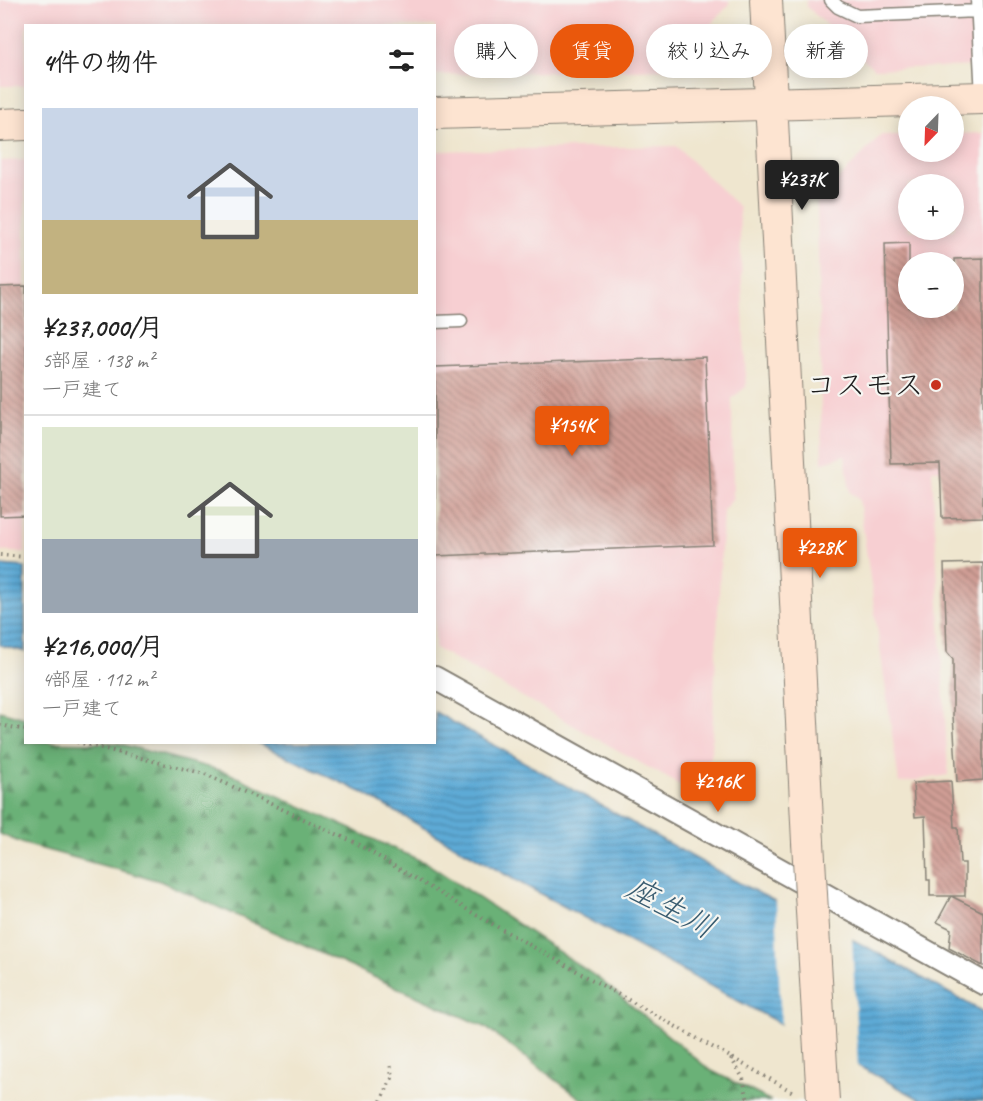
<!DOCTYPE html>
<html lang="ja">
<meta charset="utf-8">
<style>
body{margin:0;font-family:Caveat,"Klee One",sans-serif;background:#f2f2f2;color:#222;height:100vh;display:flex;flex-direction:column;font-size:22px;white-space:nowrap}
*{box-sizing:border-box;margin:0}
p{font-size:20px;color:#767676}
.icon{flex:none;width:33px;height:33px;fill:none;stroke:currentColor;stroke-width:2;stroke-linecap:round;stroke-linejoin:round}
.map{position:relative;flex:1;overflow:hidden}
.drawer{position:absolute;left:24px;top:24px;width:412px;height:720px;display:flex;flex-direction:column;background:#fff;border-radius:0px;box-shadow:0 3px 15px #0003}
.drawer>*{flex:none}
.hud{position:absolute;left:454px;top:24px;width:438px;height:54px;display:flex;gap:12px}
.needle{width:39px;rotate:203deg}
.fabs{position:absolute;left:898px;top:96px;display:grid;gap:12px}
.fabs a{display:grid;place-items:center;width:66px;height:66px;border-radius:50%;background:#fff;box-shadow:0 3px 15px #0003;font-size:30px}
.price{position:absolute;translate:-50% -51px;padding:0 14px;border-radius:6px;background:#ea580c;color:#fff;font-size:20px;line-height:39px;filter:drop-shadow(0 2px 3px #0008)}
.price::after{content:'';position:absolute;left:50%;top:36px;width:18px;height:14px;margin-left:-9px;background:inherit;clip-path:polygon(0 0,100% 0,50% 100%)}
.price.current{background:#222;color:#fff}
ul{padding:0;list-style:none}
li{display:grid;align-content:center;gap:12px;height:318px;padding:0 18px}
li+li{border-top:2px solid #e0e0e0}
li span{display:grid;place-items:center;height:186px;border-radius:0px;color:#555}
li>.icon{margin-inline-start:auto}
span .icon{width:108px;height:108px;fill:#fffc;stroke-width:1}
li b{font-size:26px}
h2{display:flex;justify-content:space-between;align-items:center;height:72px;padding:0 18px;font-size:26px}
.tag{padding:0 21px;border-radius:27px;background:#fff;box-shadow:0 3px 15px #0003;font-size:21px;line-height:54px}
.tag.current{background:#ea580c;color:#fff}
.map>svg:first-child{display:block}
.built{fill:#f7cfd2;fill-rule:evenodd}
.forest{fill:url(#forest-firs);stroke:#43664a;stroke-width:1.5}
.water{fill:url(#water-rules);stroke:#3c6379;stroke-width:1.5}
.pier{fill:#efe6cf}
.building{fill:url(#building-back-hatch)}
.lines{fill:none;stroke-linecap:round;stroke-linejoin:round}
.lane-casing{stroke:#868176;stroke-width:15}
.street-casing{stroke:#868176;stroke-width:26}
.secondary-casing{stroke:#868176;stroke-width:34}
.path{stroke:#868176;stroke-width:4;stroke-dasharray:1.5 4.5;stroke-linecap:butt}
.lane{stroke:#fff;stroke-width:12}
.street{stroke:#fff;stroke-width:22}
.secondary{stroke:#fde4d1;stroke-width:32}
.secondary-bridge-casing{stroke:#868176;stroke-width:34;stroke-linecap:butt}
.secondary-bridge{stroke:#fde4d1;stroke-width:32}
.poi-dot{fill:#c8321e;stroke:#f6f6f2;stroke-width:2}
.labels{text-anchor:middle;stroke-width:4.5;stroke-linejoin:round;paint-order:stroke}
.poi-label{font-size:30px;fill:#1c1c1c;stroke:#f6f6f2;text-anchor:end}
.water-label{font-size:32px;font-style:italic;fill:#395c70;stroke:#f6f6f2}
</style>
<div class="map">
<svg width="983" height="1101" viewBox="0 0 983 1101">
<defs>
<pattern id="forest-firs" width="22" height="20" patternUnits="userSpaceOnUse" patternTransform="scale(1.5)"><rect width="22" height="20" fill="#6ab177"/><path d="M5 1l3.5 6h-7zM16 11l3.5 6h-7z" fill="#568f61"/></pattern>
<pattern id="water-rules" width="6" height="5" patternUnits="userSpaceOnUse" patternTransform="scale(1.5)"><rect width="6" height="5" fill="#5daad6"/><path d="M0 2.5h6" fill="none" stroke="#4c8aad"/></pattern>
<pattern id="building-back-hatch" width="6" height="6" patternUnits="userSpaceOnUse" patternTransform="scale(1.5)"><rect width="6" height="6" fill="#d09e95"/><path d="M-1 5l2 2M0 0l6 6M5-1l2 2" fill="none" stroke="#a88079"/></pattern>
</defs>
<rect width="100%" height="100%" fill="#f6f6f2"/>
<filter id="ink" filterUnits="userSpaceOnUse"><feTurbulence type="fractalNoise" baseFrequency=".0167" numOctaves="2"/><feDisplacementMap in="SourceGraphic" scale="12" xChannelSelector="R" yChannelSelector="G"/><feConvolveMatrix kernelMatrix="1 2 1 2 8 2 1 2 1" color-interpolation-filters="sRGB"/></filter>
<filter id="wash" filterUnits="userSpaceOnUse"><feTurbulence type="fractalNoise" baseFrequency=".008" numOctaves="4" result="noise"/><feDisplacementMap in="SourceGraphic" scale="24" xChannelSelector="R" yChannelSelector="G"/><feGaussianBlur stdDeviation="1.35" result="paint"/><feColorMatrix in="noise" values="0 0 0 0 0 0 0 0 0 0 0 0 0 0 0 0 0 1.4 0 .05"/><feComposite in="paint" operator="in"/></filter>
<g filter="url(#wash)">
<rect width="100%" height="100%" fill="#efe6cf"/>
<path class="built" d="M0 0H729V5L669 69 435 75V26H26L25 86H0Z
M806 0H983V66L874 69 807 7Z
M983 133V468L932 470 948 775 899 783 859 500 850 492 845 455 822 463 817 202 881 135H909V152H954V134ZM909 184H954V230H909ZM909 262H954V308H909Z
M676 146 739 207 746 387 732 398 733 499 723 510 711 758 702 762 696 794 435 648V151Z
M25 160V553L0 551V161Z"/>
<path class="forest" d="M0 711 25 718 26 742 117 743 226 772 428 864 598 978 710 1070 771 1101H584L485 1027 160 881 24 844 0 834Z"/>
<path class="water" d="M0 565 25 567V652L0 645Z
M435 712 741 884 867 947 983 1012V1101H923L515 880 363 793 258 743 435 742Z"/>
<path class="pier" d="M776 898 852 936 858 1069 781 1027Z"/>
<g id="blocks">
<path class="building" d="M909 243V308H954V259L983 258V517L942 518 940 463 891 464 885 244Z
M26 286V515L0 516V287Z
M705 357 713 545 435 556V367Z
M983 563V780L957 782 953 715V659L947 652 944 564Z
M951 781 954 827H958L960 863H965V896H930V880H927L925 816 915 817 913 783Z
M951 896 983 912V966L949 948 951 929 937 922Z"/>
</g>
</g>
<g filter="url(#ink)">
<use href="#blocks" fill-opacity="0" stroke="#868176" stroke-width="1.5"/>
<g class="lines">
<defs>
<path id="lane" d="M831 0 838 7 857 16 978 11
M977 0 982 97
M435 322 461 321"/>
<path id="street" d="M435 678 983 983"/>
<path id="secondary" d="M766 0 808 842
M435 113 983 98
M0 125 26 124"/>
</defs>
<use href="#lane" class="lane-casing"/>
<use href="#street" class="street-casing"/>
<use href="#secondary" class="secondary-casing"/>
<path class="path" d="M0 555 26 557
M0 725 26 730
M77 742 205 774 354 842 478 916 793 1092
M731 1058 743 1078 748 1101
M381 1101 392 1078 390 1062"/>
<use href="#lane" class="lane"/>
<use href="#street" class="street"/>
<use href="#secondary" class="secondary"/>
<defs>
<path id="secondary-bridge" d="M808 842 823 1101"/>
</defs>
<use href="#secondary-bridge" class="secondary-bridge-casing"/>
<use href="#secondary-bridge" class="secondary-bridge"/>
</g>
</g>
<circle class="poi-dot" cx="936" cy="385" r="6"/>
<g class="labels">
<g class="poi-label">
<text x="924" y="395">コスモス</text>
</g>
<g class="water-label">
<text transform="translate(671 907) rotate(28)" y="11">座生川</text>
</g>
</g>
</svg>
<div class="fabs">
<a><svg class="needle" viewBox="-14 -14 28 28"><path d="M0-13l5 13h-10z" fill="#e53935"/><path d="M0 13l5-13h-10z" fill="#767676"/></svg></a>
<a>+</a>
<a>−</a>
</div>
<b class="price current" style="left:802px;top:211px">¥237K</b>
<b class="price" style="left:572px;top:457px">¥154K</b>
<b class="price" style="left:820px;top:579px">¥228K</b>
<b class="price" style="left:718px;top:813px">¥216K</b>
<div class="hud">
<a class="tag">購入</a>
<a class="tag current">賃貸</a>
<a class="tag">絞り込み</a>
<a class="tag">新着</a>
</div>
<section class="drawer">
<h2>4件の物件<svg class="icon" aria-label="filters" viewBox="0 0 24 24"><path d="M4 7h16M4 17h16"/><circle cx="9" cy="7" r="2"/><circle cx="15" cy="17" r="2"/></svg></h2>
<ul>
<li><span style="background:linear-gradient(#c9d6e8 60%,#c2b280 0)"><svg class="icon" aria-label="home" viewBox="0 0 24 24"><path d="M3 11l9-7 9 7M6 9v11h12V9"/></svg></span><div><b>¥237,000/月</b><p>5部屋 · 138 m²</p><p>一戸建て</p></div></li>
<li><span style="background:linear-gradient(#dfe7d0 60%,#9aa5b1 0)"><svg class="icon" aria-label="home" viewBox="0 0 24 24"><path d="M3 11l9-7 9 7M6 9v11h12V9"/></svg></span><div><b>¥216,000/月</b><p>4部屋 · 112 m²</p><p>一戸建て</p></div></li>
</ul>
</section>
</div>
